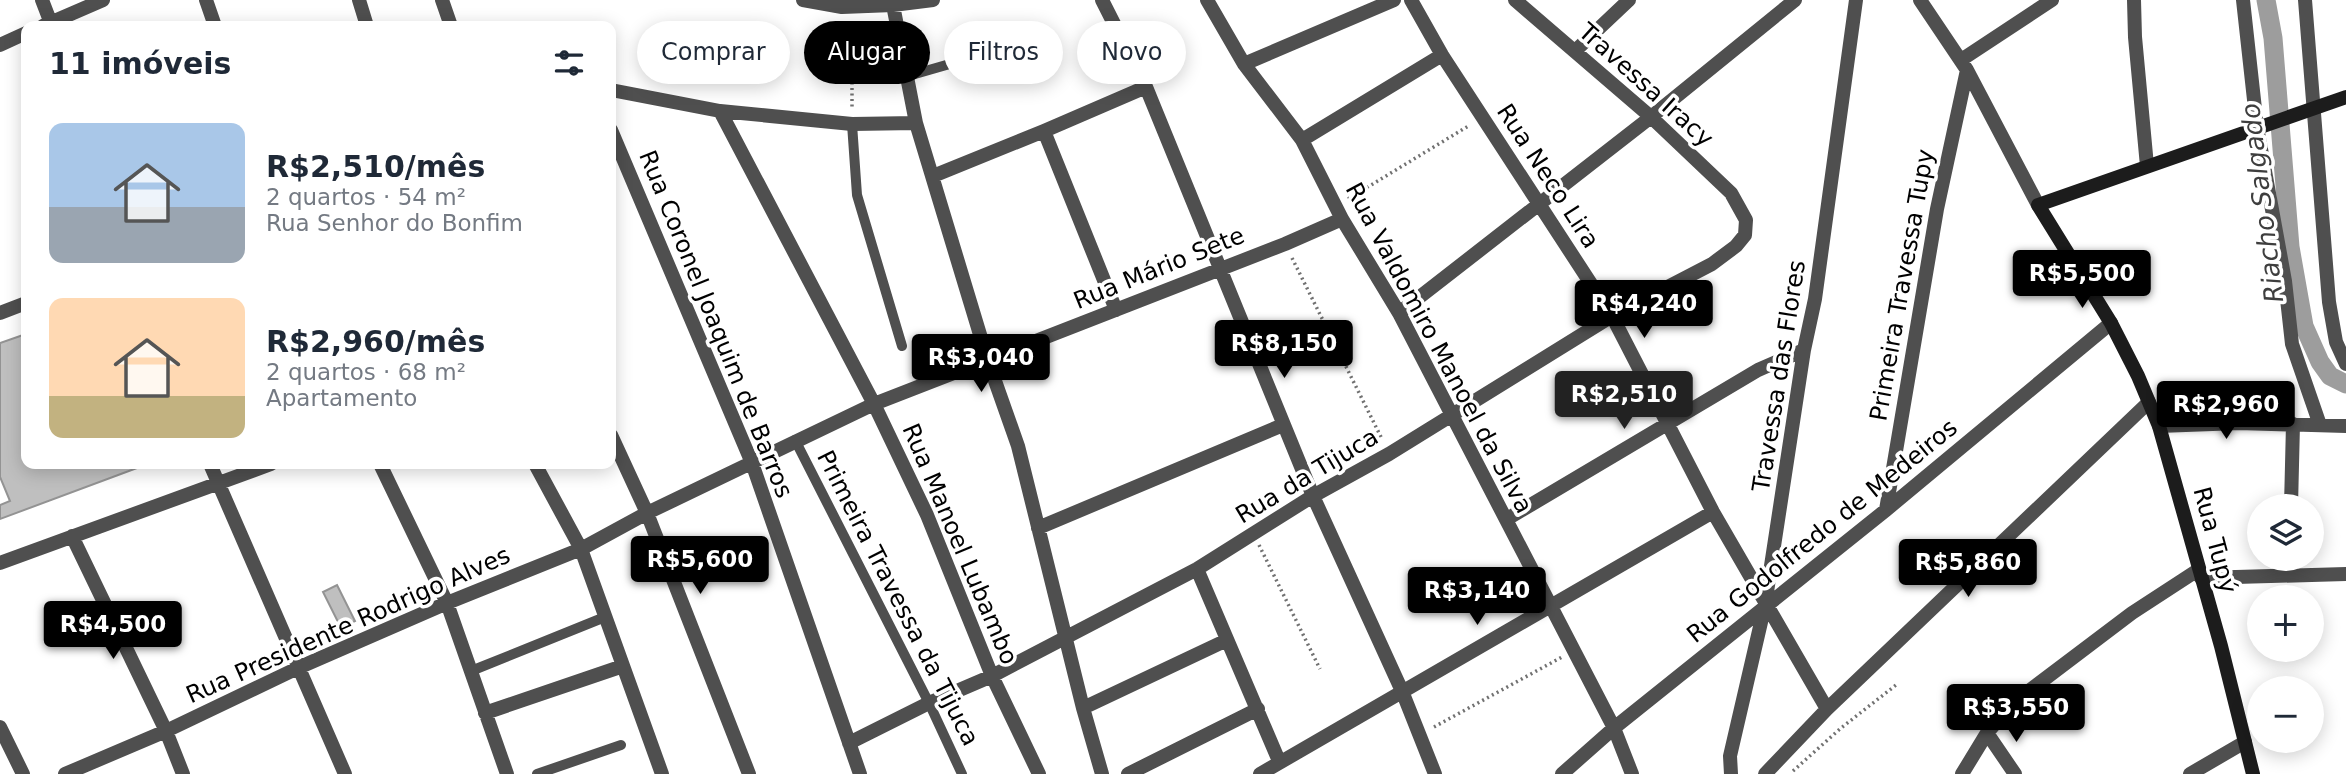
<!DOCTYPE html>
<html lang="pt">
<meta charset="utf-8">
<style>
body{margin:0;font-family:"DejaVu Sans",sans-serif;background:#f6f6f7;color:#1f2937;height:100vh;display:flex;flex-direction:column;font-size:26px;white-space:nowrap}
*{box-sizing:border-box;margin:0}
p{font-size:23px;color:#747a83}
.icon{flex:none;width:38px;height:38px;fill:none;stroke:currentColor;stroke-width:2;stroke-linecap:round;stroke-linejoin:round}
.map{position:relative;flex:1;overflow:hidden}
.drawer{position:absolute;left:21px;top:21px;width:595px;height:448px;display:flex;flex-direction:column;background:#fff;border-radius:14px;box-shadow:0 4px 18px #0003}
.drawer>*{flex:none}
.top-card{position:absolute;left:637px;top:21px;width:665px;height:63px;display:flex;gap:14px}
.tools{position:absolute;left:2247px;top:494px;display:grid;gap:14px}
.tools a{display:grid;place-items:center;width:77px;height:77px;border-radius:50%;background:#fff;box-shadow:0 4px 18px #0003;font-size:35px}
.price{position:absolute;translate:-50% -60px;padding:0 16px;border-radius:7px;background:#000;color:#fff;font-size:23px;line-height:46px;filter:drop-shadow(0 2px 4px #0008)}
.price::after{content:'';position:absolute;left:50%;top:42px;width:21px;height:16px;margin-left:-10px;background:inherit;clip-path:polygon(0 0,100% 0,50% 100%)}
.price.active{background:#222;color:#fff}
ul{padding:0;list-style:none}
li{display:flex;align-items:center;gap:21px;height:175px;padding:0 28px}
li span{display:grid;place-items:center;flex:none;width:196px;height:140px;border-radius:14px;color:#555}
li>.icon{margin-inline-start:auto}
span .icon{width:84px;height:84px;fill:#fffc;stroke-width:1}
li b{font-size:30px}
h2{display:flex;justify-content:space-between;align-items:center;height:84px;padding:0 28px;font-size:30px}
.pill{padding:0 24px;border-radius:32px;background:#fff;box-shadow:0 4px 18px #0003;font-size:24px;line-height:63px}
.pill.active{background:#000;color:#fff}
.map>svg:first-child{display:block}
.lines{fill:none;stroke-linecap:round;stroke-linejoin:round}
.canal{stroke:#9d9d9d;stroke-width:19}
.building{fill:#bfbfbf;stroke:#939393;stroke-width:2}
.path{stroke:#717171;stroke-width:3.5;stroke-dasharray:2 3.5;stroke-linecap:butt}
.lane{stroke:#4f4f4f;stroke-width:10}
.street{stroke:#4f4f4f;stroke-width:14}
.secondary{stroke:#1c1c1c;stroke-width:14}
.labels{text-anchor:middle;stroke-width:7;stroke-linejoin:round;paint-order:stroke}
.street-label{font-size:24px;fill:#000;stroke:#fff}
.water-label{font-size:26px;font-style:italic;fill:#3e3e3e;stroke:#fff}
</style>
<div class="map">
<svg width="2346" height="774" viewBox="0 0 2346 774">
<rect width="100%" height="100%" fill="#fff"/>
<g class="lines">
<path class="canal" d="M2266 0 2273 38 2290 247 2304 326 2320 362 2330 376 2346 384"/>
</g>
<path class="building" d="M26 334V464L145 465 0 519V505L10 501 0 477V343Z
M337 585 355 621 341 628 323 592Z"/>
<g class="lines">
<path class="path" d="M840 22 837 46 851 50 852 53V108
M1348 199 1470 125
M1292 258 1382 439
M1259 545 1320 669
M1434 727 1562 657
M1793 771 1841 728 1896 685"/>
<path class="lane" d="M908 76 995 51
M852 124 857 195 902 346
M795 440 929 703 962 774
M471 671 605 617
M537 774 621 745"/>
<path class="street" d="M42 0 52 26
M206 0 215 26
M359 0 367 26
M442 0 451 26
M803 0 842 7 893 5 933 0
M1102 0 1146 87 1313 496 1402 691 1435 774
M1207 0 1244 64 1302 140 1342 219 1399 313 1614 728 1632 774
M1411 0 1442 55 1612 316 1713 512 1827 709
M1920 0 1967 70 2038 205
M2134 0 2135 37 2147 166
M2243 0 2257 127 2285 281 2292 344 2320 425
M2305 0 2329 302 2336 342 2346 364
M893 5 916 123 988 361 1018 446 1083 708 1102 774
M43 26 103 0
M0 45 26 33
M1575 51 1629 0
M1961 60 2052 0
M1244 64 1394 0
M611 90 720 111 852 124 916 123
M720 111 874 404 927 515 992 676 1039 774
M611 130 752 463 860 774
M1044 131 1116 310
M1302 140 1442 55
M933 176 1044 131 1146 87
M0 313 26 303
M1399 313 1651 117 1795 0
M2159 426 2239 423 2346 426
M611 435 647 513 749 774
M210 464 345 774
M380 464 447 603 507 774
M535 464 581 549 662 774
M2291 506 2293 424
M1886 510 1937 209 1967 70
M1507 519 1758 370 1804 350
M1038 528 1283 425
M72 536 166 731 183 774
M0 563 271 464
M1197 569 1279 761
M2290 575 2291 558
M2201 578 2346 574
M1083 708 1227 640
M485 713 623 666
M0 727 23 774
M1987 733 2015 774
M849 743 929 703 992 676 1197 569 1313 496 1389 454 1612 316 1712 264 1736 246 1745 235 1746 220 1731 193 1651 117 1515 0
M65 774 166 731 300 667 447 603 581 549 647 513 874 404 1285 244 1342 219
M1128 774 1258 709
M1260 774 1713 512
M1562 774 1614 728 1886 510 2111 323
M1731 774 1730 756 1765 605 1804 350 1815 299 1856 0
M1765 774 1827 709 2149 402
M1962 774 1987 733 2013 703 2132 613 2198 570
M2190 774 2245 742"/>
<path class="secondary" d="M2253 774 2221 646 2159 426 2138 376 2111 323 2038 205 2346 97"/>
</g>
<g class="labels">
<g class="street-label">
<text transform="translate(1646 85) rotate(42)" y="8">Travessa Iracy</text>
<text transform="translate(1548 176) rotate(57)" y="8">Rua Neco Lira</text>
<text transform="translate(1159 268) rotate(-22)" y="8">Rua Mário Sete</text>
<text transform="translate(1902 285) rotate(-80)" y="8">Primeira Travessa Tupy</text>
<text transform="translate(716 324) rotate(68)" y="8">Rua Coronel Joaquim de Barros</text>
<text transform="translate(1439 348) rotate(62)" y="8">Rua Valdomiro Manoel da Silva</text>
<text transform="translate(1779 376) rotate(-81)" y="8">Travessa das Flores</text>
<text transform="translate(1307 476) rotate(-31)" y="8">Rua da Tijuca</text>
<text transform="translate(1822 531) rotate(-39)" y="8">Rua Godolfredo de Medeiros</text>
<text transform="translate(2215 540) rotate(75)" y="8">Rua Tupý</text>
<text transform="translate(960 544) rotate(67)" y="8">Rua Manoel Lubambo</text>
<text transform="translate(898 598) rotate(63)" y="8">Primeira Travessa da Tijuca</text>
<text transform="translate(348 625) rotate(-24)" y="8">Rua Presidente Rodrigo Alves</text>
</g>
<g class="water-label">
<text transform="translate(2262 203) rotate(-97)" y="9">Riacho Salgado</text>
</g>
</g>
</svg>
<div class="tools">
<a><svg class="icon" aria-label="layers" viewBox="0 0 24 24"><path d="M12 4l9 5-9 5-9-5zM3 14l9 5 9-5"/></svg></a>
<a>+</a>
<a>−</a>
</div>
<b class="price" style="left:2082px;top:310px">R$5,500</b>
<b class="price" style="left:1644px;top:340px">R$4,240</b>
<b class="price" style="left:1284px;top:380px">R$8,150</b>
<b class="price" style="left:981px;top:394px">R$3,040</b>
<b class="price active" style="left:1624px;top:431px">R$2,510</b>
<b class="price" style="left:2226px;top:441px">R$2,960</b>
<b class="price" style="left:700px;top:596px">R$5,600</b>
<b class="price" style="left:1968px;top:599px">R$5,860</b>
<b class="price" style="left:1477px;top:627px">R$3,140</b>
<b class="price" style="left:113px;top:661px">R$4,500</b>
<b class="price" style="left:2016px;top:744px">R$3,550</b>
<div class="top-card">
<a class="pill">Comprar</a>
<a class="pill active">Alugar</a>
<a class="pill">Filtros</a>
<a class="pill">Novo</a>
</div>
<section class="drawer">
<h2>11 imóveis<svg class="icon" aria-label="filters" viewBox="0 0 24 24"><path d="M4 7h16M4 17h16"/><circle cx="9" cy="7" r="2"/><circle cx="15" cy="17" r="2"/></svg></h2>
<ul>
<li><span style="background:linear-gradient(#a9c7e8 60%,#9aa5b1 0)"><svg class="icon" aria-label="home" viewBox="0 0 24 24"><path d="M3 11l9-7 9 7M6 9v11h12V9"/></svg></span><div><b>R$2,510/mês</b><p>2 quartos · 54 m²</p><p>Rua Senhor do Bonfim</p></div></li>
<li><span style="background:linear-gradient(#ffd9b3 70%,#c2b280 0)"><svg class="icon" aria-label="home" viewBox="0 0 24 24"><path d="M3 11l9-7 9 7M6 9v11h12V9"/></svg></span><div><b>R$2,960/mês</b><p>2 quartos · 68 m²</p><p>Apartamento</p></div></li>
</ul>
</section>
</div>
